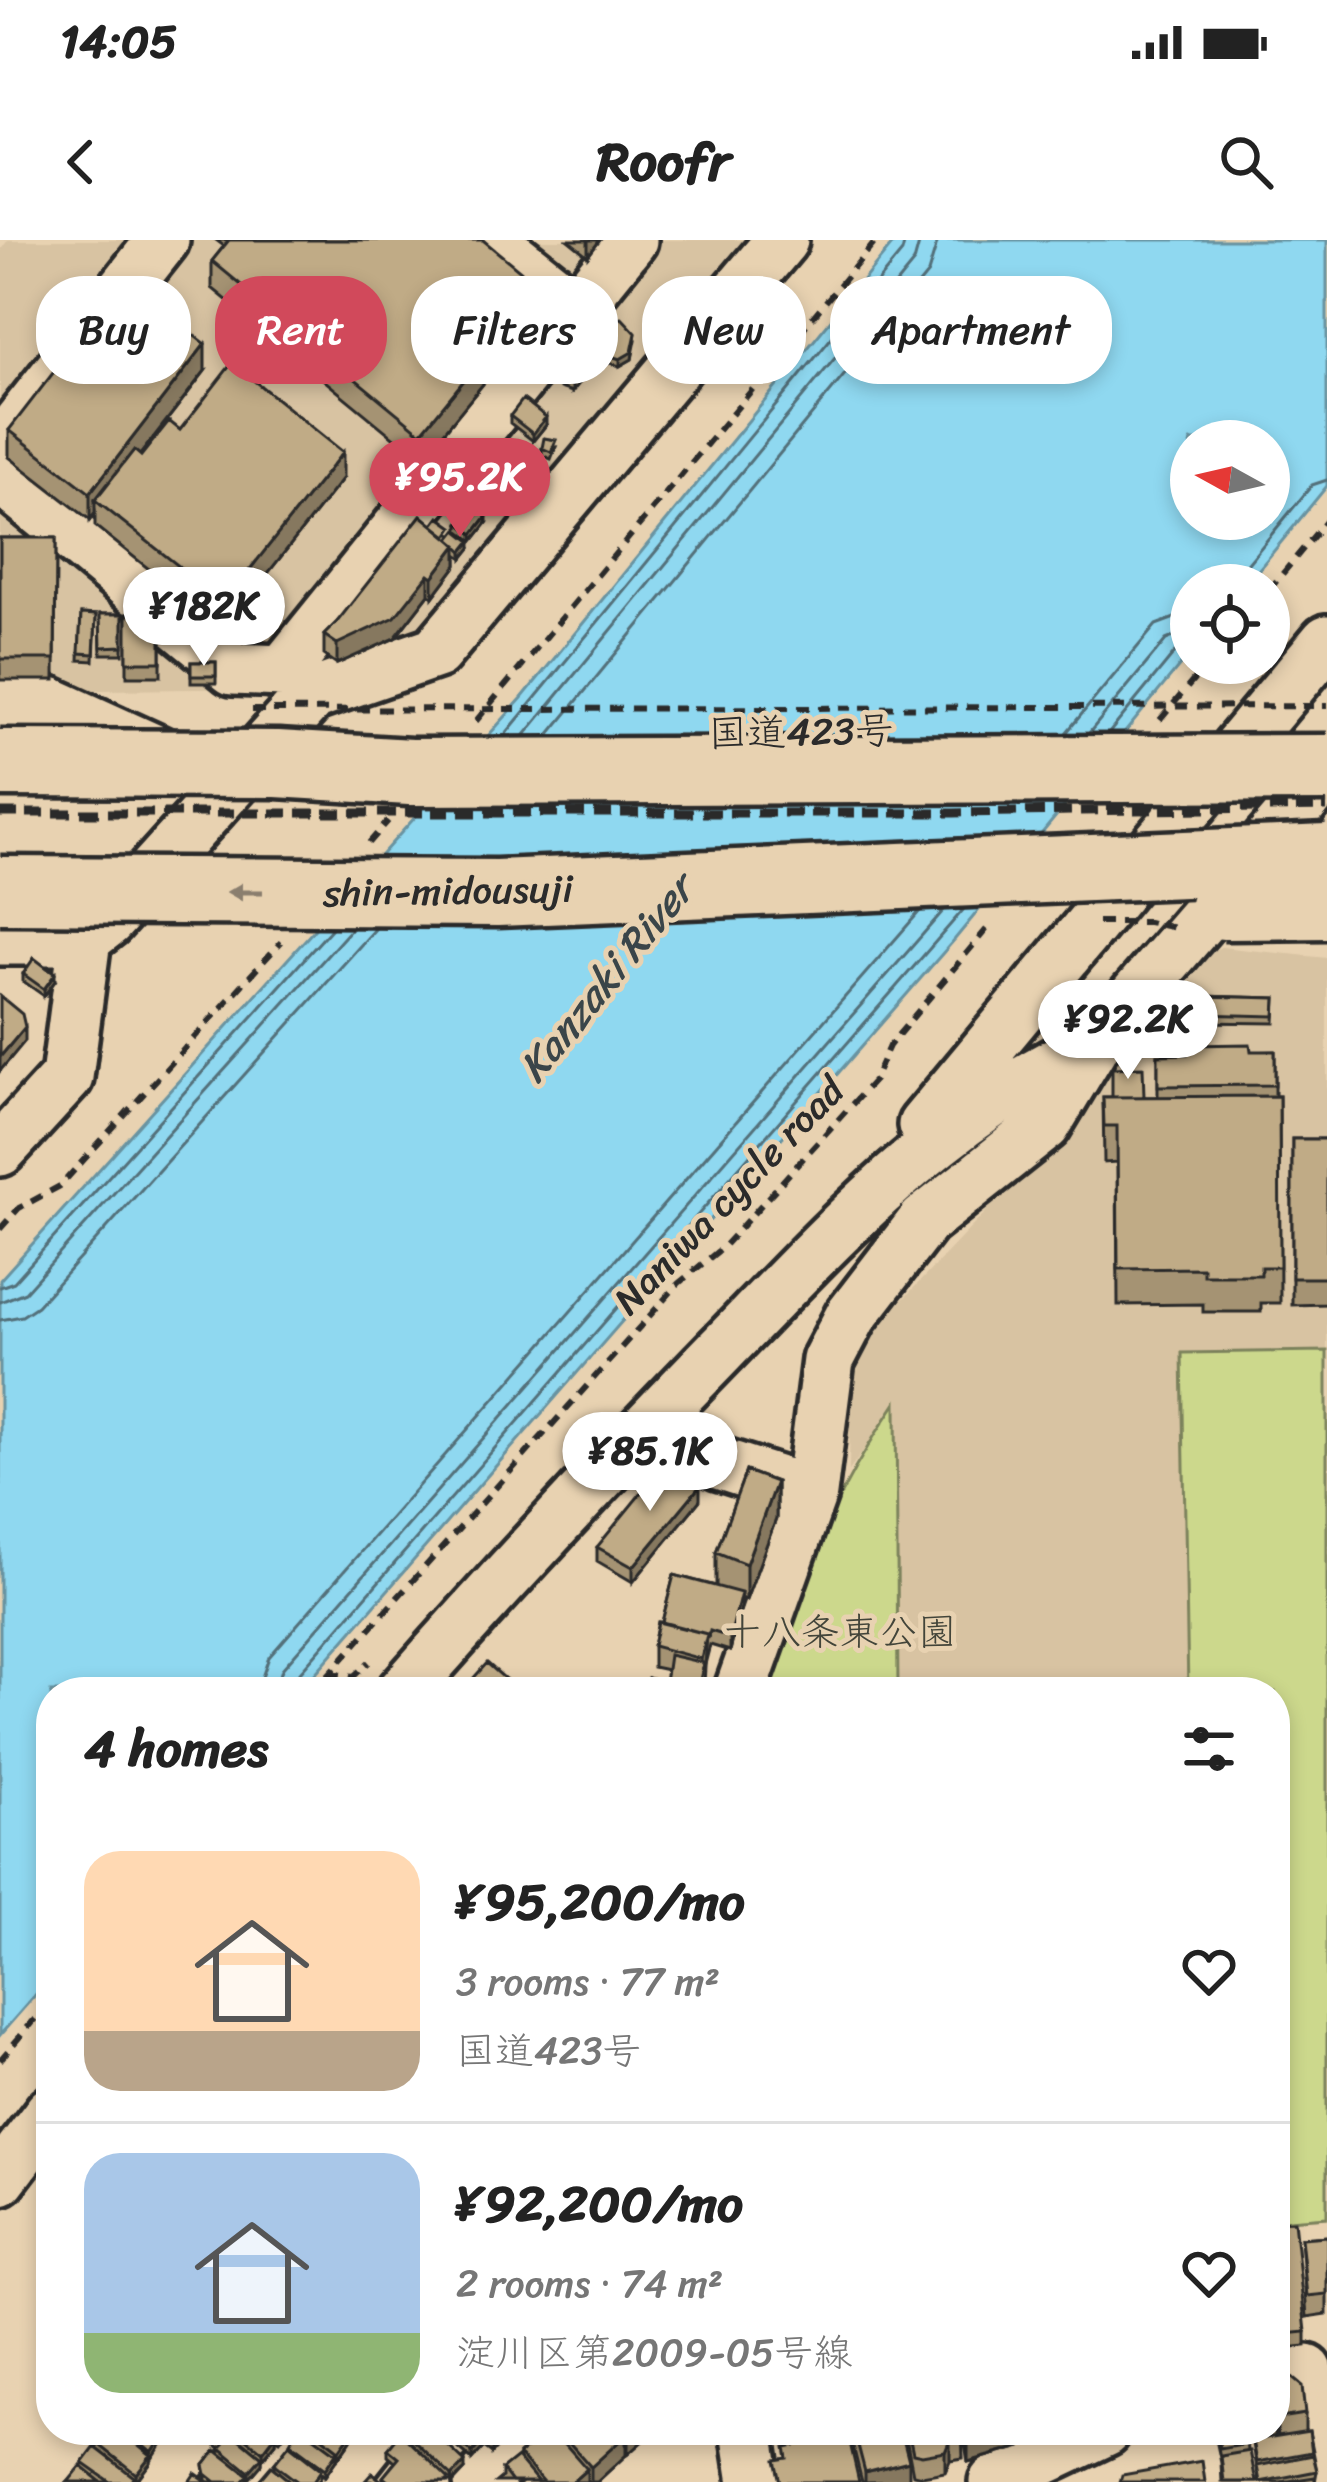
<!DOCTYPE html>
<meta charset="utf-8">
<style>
body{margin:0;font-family:Sriracha,"Klee One",sans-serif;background:#f2f2f2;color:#222;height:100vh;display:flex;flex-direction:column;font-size:45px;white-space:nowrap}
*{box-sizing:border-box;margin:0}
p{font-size:39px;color:#767676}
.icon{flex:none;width:66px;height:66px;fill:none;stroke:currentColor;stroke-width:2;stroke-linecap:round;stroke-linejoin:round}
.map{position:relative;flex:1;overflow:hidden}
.drawer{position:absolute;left:36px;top:1437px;width:1254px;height:768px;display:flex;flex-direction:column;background:#fff;border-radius:48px;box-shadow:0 6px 18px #0003}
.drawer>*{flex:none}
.banner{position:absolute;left:36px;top:36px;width:1257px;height:108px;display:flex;gap:24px}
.needle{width:78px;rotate:278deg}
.controls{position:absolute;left:1170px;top:180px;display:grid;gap:24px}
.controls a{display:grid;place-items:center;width:120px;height:120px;border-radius:50%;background:#fff;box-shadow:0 6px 18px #0003;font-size:60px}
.price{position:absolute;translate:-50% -102px;padding:0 27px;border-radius:42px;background:#fff;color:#222;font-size:39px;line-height:78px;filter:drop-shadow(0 3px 6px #0008)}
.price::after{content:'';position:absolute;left:50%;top:72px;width:36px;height:27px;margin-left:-18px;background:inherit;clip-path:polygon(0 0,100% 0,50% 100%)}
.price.on{background:#d1495b;color:#fff}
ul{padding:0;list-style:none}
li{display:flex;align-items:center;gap:36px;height:300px;padding:0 48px}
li+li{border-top:3px solid #e0e0e0}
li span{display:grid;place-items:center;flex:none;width:336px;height:240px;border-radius:36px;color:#555}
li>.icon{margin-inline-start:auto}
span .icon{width:144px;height:144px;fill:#fffc;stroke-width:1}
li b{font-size:51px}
h2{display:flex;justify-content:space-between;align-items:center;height:144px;padding:0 48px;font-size:51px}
.chip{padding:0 42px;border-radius:48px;background:#fff;box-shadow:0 6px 18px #0003;font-size:42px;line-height:108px}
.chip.on{background:#d1495b;color:#fff}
.status{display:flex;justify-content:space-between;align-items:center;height:84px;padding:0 60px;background:#fff;direction:ltr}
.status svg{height:33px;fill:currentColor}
header{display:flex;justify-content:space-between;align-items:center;height:156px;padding:0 48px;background:#fff;font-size:54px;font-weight:700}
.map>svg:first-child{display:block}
.built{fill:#d8c3a2}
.green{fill:#ccd88c;stroke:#7c825c;stroke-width:3}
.water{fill:#8fd8f0;stroke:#6793a1;stroke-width:3;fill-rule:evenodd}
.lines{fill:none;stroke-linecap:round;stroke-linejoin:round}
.shore{stroke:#53707a;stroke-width:3}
.minor-casing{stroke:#2b2b2b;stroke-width:60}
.path{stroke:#2b2b2b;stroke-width:6;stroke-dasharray:12 9;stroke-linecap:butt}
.minor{stroke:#e8d2b1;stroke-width:51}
.rail{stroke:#2b2b2b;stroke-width:9;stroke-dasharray:18 9;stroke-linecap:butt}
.highway-bridge-casing{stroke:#2b2b2b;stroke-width:75;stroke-linecap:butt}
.path-bridge{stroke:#2b2b2b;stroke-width:6;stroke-dasharray:12 9;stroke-linecap:butt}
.highway-bridge{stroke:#e8d2b1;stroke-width:66}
.wall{fill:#a59373;stroke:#2b2b2b;stroke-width:3}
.shaded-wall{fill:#86785e;stroke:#2b2b2b;stroke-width:3}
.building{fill:#c0ab86;stroke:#2b2b2b;stroke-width:3}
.oneway{fill:#8a7e6e}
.labels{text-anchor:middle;stroke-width:10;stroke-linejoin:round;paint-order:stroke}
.street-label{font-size:39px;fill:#2b2b2b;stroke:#e8d2b1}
.park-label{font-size:39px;fill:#43453a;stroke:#e8d2b1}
.water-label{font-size:42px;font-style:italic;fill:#3a4549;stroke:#e8d2b1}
</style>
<div class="status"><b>14:05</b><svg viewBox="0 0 49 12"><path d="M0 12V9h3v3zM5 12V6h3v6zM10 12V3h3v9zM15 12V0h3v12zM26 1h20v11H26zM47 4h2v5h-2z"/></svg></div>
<header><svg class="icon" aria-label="back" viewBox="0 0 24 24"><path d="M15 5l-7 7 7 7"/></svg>Roofr<svg class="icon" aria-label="search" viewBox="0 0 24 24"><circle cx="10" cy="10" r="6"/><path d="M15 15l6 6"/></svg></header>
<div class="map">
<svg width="1327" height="2242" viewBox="0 0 1327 2242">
<rect width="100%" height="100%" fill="#e8d2b1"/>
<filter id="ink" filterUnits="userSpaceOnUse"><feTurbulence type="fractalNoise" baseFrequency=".00833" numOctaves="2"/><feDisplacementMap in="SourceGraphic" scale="24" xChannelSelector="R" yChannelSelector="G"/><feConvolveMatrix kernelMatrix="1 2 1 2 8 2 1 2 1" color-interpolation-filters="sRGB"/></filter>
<g filter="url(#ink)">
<path class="built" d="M8 0H747L432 388 293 448 0 451V11Z
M1221 707 1327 718V1111L1182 1113 1188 1452H898L896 1165 849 1231 850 1160 862 1109 873 1091 1069 884 1200 717Z"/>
<path class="green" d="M1327 1111V1977L1275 1981V1452H1188L1182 1113Z
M896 1163 898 1452H759C793 1348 834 1253 896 1163Z"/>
<path class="water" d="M896 0H1327V246L1246 345H1191V412L955 699 299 1452H51V1737L0 1795V1040L522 458ZM1191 201H1269V279H1191Z"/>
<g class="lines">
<path class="shore" d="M1238 345 1240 333 1312 245 1327 240
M1066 493 1156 385 1191 372
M1089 493 1166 400 1191 390
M1109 493 1177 410 1191 406
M525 495 914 22 920 0
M549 495 928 33 938 0
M504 496 902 12 905 0
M0 1047 14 1042 332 688
M0 1062 25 1052 352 688
M0 1080 22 1076 37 1066 376 688
M257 1452 269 1417 920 671
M275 1452 282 1429 944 670
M290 1452 294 1439 964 669"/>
<defs>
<path id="minor" d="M491 0 576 68
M0 207 163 0
M0 237 233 429 283 431 631 0
M0 463H50L173 519
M0 699H85
M924 885 1327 401
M0 910 67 837 85 699 108 681 312 455 436 412 782 0
M718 1223 811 1253
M403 1452C506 1335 613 1221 721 1110 835 993 942 873 1093 805
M740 1452 811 1253 828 1120 851 1076 924 981 1045 885 1093 805 1327 534
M0 1939 51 1872
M1307 2131 1326 2242
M747 2190 755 2242
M163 2242 204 2190
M337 2242 378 2190
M480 2242 537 2190
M995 2242 1105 2190"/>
</defs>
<use href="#minor" class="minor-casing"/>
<path class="path" d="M1269 350 1327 280
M1160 480 1208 423
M476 481 877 0
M369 603 388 581
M0 989 19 968 60 946 281 702
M329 1433 354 1436 369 1422
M313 1452 679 1043 723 1007 874 840 889 806 991 684
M0 1820 51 1760"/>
<use href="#minor" class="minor"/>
<path class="rail" d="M0 573H954L1327 567"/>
<defs>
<path id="highway-bridge" d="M0 523 277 524 410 532 1327 528
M0 650 497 653 1327 618
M1223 666 1327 665"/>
</defs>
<use href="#highway-bridge" class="highway-bridge-casing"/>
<path class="path-bridge" d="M252 470 1327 466
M1098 682H1148L1180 689"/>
<use href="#highway-bridge" class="highway-bridge"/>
</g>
<path class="wall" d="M216 0H483L540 74 421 220 212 48V21L224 6Z
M568 0H600L588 16Z
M636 100 632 119 620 126 602 121 596 108V101Z
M205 131 140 215 141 216 180 190 343 238 224 389 95 286V273L90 280 9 217V190Z
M556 131 585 136 572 152 560 148Z
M510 176 546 185 533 201 510 183Z
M556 207 551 219 542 215V208Z
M479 223 517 232 504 249 479 230Z
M510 247 525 252 519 261 510 254Z
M459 283H487L473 301 459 290Z
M433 285 453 294 471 308 463 318 457 314V325L433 357 429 354 395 398 337 424 324 415V395Z
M0 298H56L55 440H0Z
M81 374 96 375 94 421 79 420Z
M100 374H123V414H101Z
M127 374H161V436H127Z
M191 422H216V443H191Z
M23 734 55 741 44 756 23 741Z
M1199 756 1276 758 1275 783 1198 782Z
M1275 811V856H1279L1280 1063H1261V1072H1203V1064L1118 1065 1117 922 1104 923 1103 857H1158V815Z
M1292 899H1327V1064L1292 1065Z
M746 1231 776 1242V1279L746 1360 741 1358V1367L730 1411 710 1405 704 1428 702 1452H636L638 1443 646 1445 648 1438 661 1442V1449L664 1450 667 1430 653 1427V1406L658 1382H662L674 1335 716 1346V1312Z
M700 1260 633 1342 597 1321V1307Z
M1275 1982 1306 2092V2106L1275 2109Z
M1327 1996V2074L1307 2077 1301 1998Z
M1275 2139 1305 2174V2191H1309L1317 2231 1315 2242H1259L1253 2203H1250L1248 2190H1275V2196H1278L1275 2175Z
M107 2190H171L151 2218V2222L136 2241 134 2239V2242H68L83 2228V2223L97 2208V2203Z
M234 2190H288L280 2201 276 2198V2203L262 2218V2224L249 2239 248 2238 247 2242H189L206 2240 204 2225 220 2213V2208L216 2205V2198L234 2194Z
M298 2190H360L355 2197 351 2194V2200L339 2217 336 2215V2220L325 2236 321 2233V2237L318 2242H260V2239L274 2229V2224L290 2206V2203Z
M438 2190H509V2194L492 2213 484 2207 472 2220 457 2207V2201L455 2203Z
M547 2190H649L647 2191V2197L628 2214 626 2212V2215L597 2242H496L502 2237V2229L519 2219V2214Z
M852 2190H962L963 2218 950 2220 945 2232 922 2236 913 2234 907 2203 904 2204 909 2241 862 2242 852 2202Z
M963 2190H1021V2207L968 2222Z
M1159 2190H1178V2201L1161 2204Z
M1214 2190H1246L1248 2211 1256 2242H1222L1221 2223Z
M405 2192 465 2230 454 2242H383V2237L395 2222 388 2216V2209L405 2197Z"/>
<path class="shaded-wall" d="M588 0H600L588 16Z
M540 47V74L421 220V193Z
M636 93 632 119 620 126V119Z
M205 104V131L101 265 95 260V273L90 280V253Z
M585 129V136L572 152V145Z
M546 177V185L533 201V194Z
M343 212V238L224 389V362Z
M517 225V232L504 249V242Z
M487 276V283L473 301V294Z
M471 301V308L463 318V311Z
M457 305V325L433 357V337Z
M429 334V354L395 398 337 424V404Z
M55 734V741L44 756V749Z
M25 787V801L0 831V817Z
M776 1242V1279L746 1360V1324Z
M700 1246V1260L633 1342V1327Z
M741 1353V1367L730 1411V1397Z
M707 1394 704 1444 702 1452H697L701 1435V1419Z
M167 2190H171L152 2219V2212Z
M506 2190H509V2194L492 2213V2206Z
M632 2190H647V2197L628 2214V2193Z
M802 2190H850L802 2200Z
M1007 2190H1021V2207L968 2222V2201Z
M351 2193V2200L339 2217V2210Z
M276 2195V2203L263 2219V2212Z
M626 2195V2215L597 2242H591V2227Z
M950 2199V2220L945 2232V2211Z
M484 2200V2207L472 2220V2213Z
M336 2213V2220L325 2236V2229Z
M151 2215V2222L136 2241V2234Z
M262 2217V2224L249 2239V2232Z
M909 2221V2241L865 2242V2232Z
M465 2222V2230L452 2242V2236Z
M587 2229V2242H572Z"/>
<path class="building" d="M229 0H483L540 47 421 193 212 21Z
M124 41 205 104 90 253 9 190Z
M622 78 636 93 632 112 620 119 602 113 596 101 598 88 609 79Z
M568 116 582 120 585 129 572 145 560 140 556 131Z
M232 123 343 212 224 362 95 260 134 210 141 216 169 181 180 190Z
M523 159 546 177 533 194 510 176Z
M544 198 556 200 551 212 542 208Z
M491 206 517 225 504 242 479 223Z
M515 239 525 245 519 254 510 247Z
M473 265 487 276 473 294 459 283Z
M421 275 457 305 433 337 429 334 395 377 337 404 324 395 337 382Z
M439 277 453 287 447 296 433 285Z
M457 290 471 301 463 311 450 299Z
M0 298H56L55 419H0Z
M81 374 96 375 94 414 79 413Z
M100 374H123V406L101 407Z
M127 374H161V422H127Z
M191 422H216V436H191Z
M34 718 55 734 44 749 23 734Z
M0 756 22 774 25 787 0 817Z
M1199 756 1276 758 1275 776 1198 774Z
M1250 804 1251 811H1275V845L1158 846V815L1187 814V805Z
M1143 827 1144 857H1112V828Z
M1279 856 1280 1027H1261V1035H1203V1028L1118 1029 1117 886H1104L1103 857Z
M1292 899H1327V1038H1292Z
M669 1219 700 1246 633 1327 597 1307Z
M746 1231 776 1242 746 1324 716 1312Z
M674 1335 741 1353 730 1397 710 1391 708 1399 707 1394 662 1382Z
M658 1382 707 1394 701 1419 653 1406Z
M669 1415 704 1423 697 1452H671L664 1450Z
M487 1423 520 1452H461Z
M648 1438 661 1442 660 1449 646 1445Z
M638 1443 671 1452H636Z
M1294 1981 1306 2092 1275 2095V1982Z
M1327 1996V2054L1307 2056 1301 1998Z
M1291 2137 1302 2146 1305 2174 1279 2178 1275 2139Z
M107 2190H120L151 2215 136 2234 97 2203Z
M125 2190H167L152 2212Z
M223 2190H229L262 2217 249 2232 220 2208 224 2204 216 2198Z
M236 2190H270L276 2195 263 2212Z
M298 2190H305L336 2213 325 2229 290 2203Z
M313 2190H348L351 2193 339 2210Z
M407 2190H431L465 2222 452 2236 405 2192Z
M465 2190H506L492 2206 484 2200 472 2213 457 2200Z
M547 2190H553L587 2229 572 2242H543L519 2214Z
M558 2190H622L626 2195 591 2227Z
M854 2190H901L909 2221 865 2232Z
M908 2190H962L963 2197 950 2199 945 2211 922 2215 913 2213Z
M966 2190H1007L968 2201Z
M1160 2190H1178V2194L1161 2197Z
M1217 2190H1246L1248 2204 1220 2209Z
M1309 2191 1312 2212 1257 2222 1253 2200Z
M401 2193 449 2239 446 2242H389L383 2237 399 2218 388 2209Z
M848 2194 859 2242H780L775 2220 787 2218 785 2207Z
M289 2205 321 2230 313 2242H298L274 2224Z
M95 2207 134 2237 130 2242H110L83 2223Z
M216 2210 248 2235 242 2242H216L206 2234 204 2225Z
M1250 2211 1256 2242H1224L1221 2216Z
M1313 2215 1317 2231 1260 2242 1257 2226Z
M517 2217 538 2242H512L502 2229Z
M1202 2221 1205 2242H1120L1122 2235Z
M81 2226 101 2242H68Z
M271 2226 291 2242H263L260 2239Z
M195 2233 208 2242H189Z
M372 2233 383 2242 365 2241Z
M1315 2237V2242H1282Z"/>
<defs><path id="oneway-solid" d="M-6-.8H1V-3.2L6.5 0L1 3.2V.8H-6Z" transform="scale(3)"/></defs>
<use class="oneway" href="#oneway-solid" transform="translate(245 652) rotate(-180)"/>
</g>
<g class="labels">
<g class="street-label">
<text transform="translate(801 491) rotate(-1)" y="14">国道423号</text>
<text transform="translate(448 650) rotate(-1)" y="14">shin-midousuji</text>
<text transform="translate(728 955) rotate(-46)" y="14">Naniwa cycle road</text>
</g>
<g class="park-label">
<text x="840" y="1405">十八条東公園</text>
</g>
<g class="water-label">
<text transform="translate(605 738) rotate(-51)" y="15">Kanzaki River</text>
</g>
</g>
</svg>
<div class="controls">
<a><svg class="needle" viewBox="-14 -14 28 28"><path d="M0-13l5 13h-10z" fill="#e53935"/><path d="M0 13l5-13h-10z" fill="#767676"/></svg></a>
<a><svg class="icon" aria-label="locate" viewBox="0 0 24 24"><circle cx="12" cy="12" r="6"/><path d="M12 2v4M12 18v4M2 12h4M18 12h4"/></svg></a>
</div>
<b class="price on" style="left:460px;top:300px">¥95.2K</b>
<b class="price" style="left:204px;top:429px">¥182K</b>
<b class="price" style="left:1128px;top:842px">¥92.2K</b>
<b class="price" style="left:650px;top:1274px">¥85.1K</b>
<div class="banner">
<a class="chip">Buy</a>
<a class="chip on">Rent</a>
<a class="chip">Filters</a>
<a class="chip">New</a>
<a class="chip">Apartment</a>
</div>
<section class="drawer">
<h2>4 homes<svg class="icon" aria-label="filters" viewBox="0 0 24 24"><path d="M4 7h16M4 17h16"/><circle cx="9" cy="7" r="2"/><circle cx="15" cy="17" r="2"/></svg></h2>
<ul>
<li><span style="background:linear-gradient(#ffd9b3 75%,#b9a48a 0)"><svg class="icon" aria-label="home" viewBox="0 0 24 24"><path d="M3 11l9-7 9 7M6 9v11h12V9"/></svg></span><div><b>¥95,200/mo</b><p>3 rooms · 77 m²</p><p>国道423号</p></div><svg class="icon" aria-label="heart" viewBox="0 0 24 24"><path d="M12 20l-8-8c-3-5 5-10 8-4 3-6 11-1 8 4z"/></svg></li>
<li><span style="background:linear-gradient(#a9c7e8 75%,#8fb573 0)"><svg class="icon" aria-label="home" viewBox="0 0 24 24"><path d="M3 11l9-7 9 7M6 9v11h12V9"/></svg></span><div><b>¥92,200/mo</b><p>2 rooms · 74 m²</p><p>淀川区第2009-05号線</p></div><svg class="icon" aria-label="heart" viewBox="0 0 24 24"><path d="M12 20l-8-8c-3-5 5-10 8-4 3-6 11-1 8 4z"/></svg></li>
</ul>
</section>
</div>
